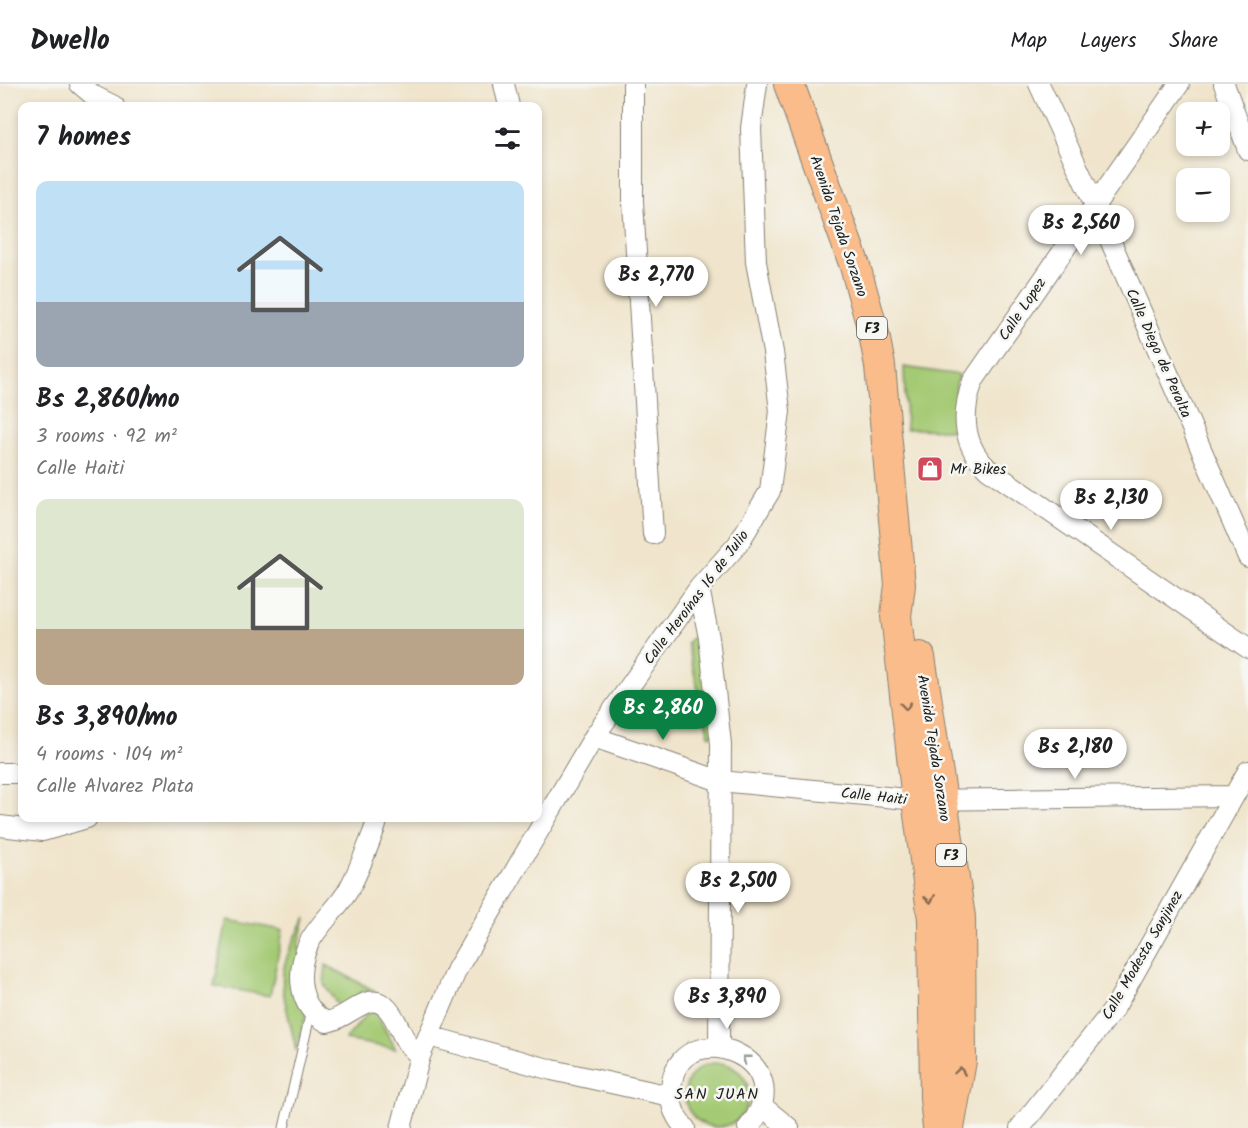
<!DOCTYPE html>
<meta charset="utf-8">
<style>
body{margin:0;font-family:Kalam,sans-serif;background:#f2f2f2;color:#202124;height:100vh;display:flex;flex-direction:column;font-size:22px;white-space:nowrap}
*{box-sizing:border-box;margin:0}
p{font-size:20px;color:#757577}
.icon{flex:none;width:33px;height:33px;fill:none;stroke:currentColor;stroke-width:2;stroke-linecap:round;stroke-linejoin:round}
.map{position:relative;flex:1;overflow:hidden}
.drawer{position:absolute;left:18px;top:18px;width:524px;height:720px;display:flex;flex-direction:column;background:#fff;border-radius:12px;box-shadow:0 3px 9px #0003}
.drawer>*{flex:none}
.tools{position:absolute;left:1176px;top:18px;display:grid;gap:12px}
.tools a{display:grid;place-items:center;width:54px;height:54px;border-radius:12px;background:#fff;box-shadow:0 3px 9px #0003;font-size:30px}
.price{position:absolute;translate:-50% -51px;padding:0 14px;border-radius:21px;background:#fff;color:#222;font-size:20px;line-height:39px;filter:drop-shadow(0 2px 3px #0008)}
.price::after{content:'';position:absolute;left:50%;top:36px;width:18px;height:14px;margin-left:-9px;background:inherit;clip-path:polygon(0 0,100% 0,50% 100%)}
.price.active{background:#0b8043;color:#fff}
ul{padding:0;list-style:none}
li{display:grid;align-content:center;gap:12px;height:318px;padding:0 18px}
li span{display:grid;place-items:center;height:186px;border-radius:12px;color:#555}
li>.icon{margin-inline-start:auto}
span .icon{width:108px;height:108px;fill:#fffc;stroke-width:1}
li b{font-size:26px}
h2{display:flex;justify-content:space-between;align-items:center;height:72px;padding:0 18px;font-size:26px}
header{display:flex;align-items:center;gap:36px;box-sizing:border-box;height:84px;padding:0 30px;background:#fff;border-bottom:2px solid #e0e0e0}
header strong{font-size:28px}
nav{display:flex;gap:33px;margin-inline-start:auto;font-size:21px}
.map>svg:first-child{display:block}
.green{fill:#a5ca74;stroke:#607348;stroke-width:1.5}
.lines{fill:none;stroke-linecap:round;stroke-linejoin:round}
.lane-casing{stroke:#868074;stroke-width:11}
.street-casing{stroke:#868074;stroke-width:22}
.primary-casing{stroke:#868074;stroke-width:32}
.lane{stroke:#fff;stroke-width:9}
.street{stroke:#fff;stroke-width:20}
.primary{stroke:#f9bc8a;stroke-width:30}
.oneway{stroke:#8a6c53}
.oneway2{stroke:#999}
.labels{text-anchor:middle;stroke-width:5;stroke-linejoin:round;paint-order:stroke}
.shield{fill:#f6f6f2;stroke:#5d5d5c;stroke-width:1.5}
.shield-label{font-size:14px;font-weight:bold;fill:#1c1c1c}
.street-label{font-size:15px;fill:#1c1c1c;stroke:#f6f6f2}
.poi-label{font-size:15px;fill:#1c1c1c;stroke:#f6f6f2;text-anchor:start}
.neighbourhood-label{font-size:16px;letter-spacing:1.5px;fill:#1c1c1c;stroke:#f6f6f2}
</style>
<header>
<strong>Dwello</strong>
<nav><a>Map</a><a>Layers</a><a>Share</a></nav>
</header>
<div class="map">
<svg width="1248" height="1044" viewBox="0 0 1248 1044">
<rect width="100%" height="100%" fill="#f6f6f2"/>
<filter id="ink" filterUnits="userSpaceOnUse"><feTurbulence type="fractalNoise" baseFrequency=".0167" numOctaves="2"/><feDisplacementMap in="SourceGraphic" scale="12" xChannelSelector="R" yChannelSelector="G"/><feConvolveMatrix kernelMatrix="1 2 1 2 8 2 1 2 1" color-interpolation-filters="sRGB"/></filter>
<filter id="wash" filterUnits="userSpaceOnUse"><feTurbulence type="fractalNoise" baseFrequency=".008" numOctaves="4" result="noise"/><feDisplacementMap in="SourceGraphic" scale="24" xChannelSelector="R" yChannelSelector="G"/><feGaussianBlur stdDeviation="1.35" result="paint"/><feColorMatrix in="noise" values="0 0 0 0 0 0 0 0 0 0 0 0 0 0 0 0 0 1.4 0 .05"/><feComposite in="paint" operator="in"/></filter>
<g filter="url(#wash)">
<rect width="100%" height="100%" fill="#f0e5cc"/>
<path class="green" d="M904 283 960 291 956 300V346L906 345Z
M693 553 706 557 716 649 709 652 687 559Z
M306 834 299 861 307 927 296 967C284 902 269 897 306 834Z
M227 836 283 846 270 912 214 902Z
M326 881 377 908H362L351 921 339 923 324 900Z
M369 927 375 928 396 965 345 956Z
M685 1011a32 32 0 1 1 64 0a32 32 0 1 1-64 0Z"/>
</g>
<g filter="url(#ink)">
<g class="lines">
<defs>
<path id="lane" d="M284 1044 311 927"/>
<path id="street" d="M80 0 94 12 114 22
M504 0 509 22
M633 0V118L653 450
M1039 0 1094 119 1248 473
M1179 0 973 297C961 330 962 361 988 385L1248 564
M1224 0 1248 66
M699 504 709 554 721 660 719 963
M594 653 720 697 917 716 1234 712
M0 689H22
M376 734V741C368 762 360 785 349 805 338 825 317 841 308 861 296 889 298 924 327 938 343 935 354 922 369 918 390 913 398 945 407 959 411 964 416 968 420 972
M0 742 43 747 87 734
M429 952 552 986 670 1012
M762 1022 789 1044
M401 1044 420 972 457 885 594 653 699 504 738 460 770 407 780 327 773 268 756 178 751 44 757 0
M685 1044C672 1029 669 1017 672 997 685 929 806 976 748 1044
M1020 1044 1114 925 1248 687"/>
<path id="primary" d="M789 0 855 182 874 250 880 282 900 501 896 532 917 716 933 835 935 1014 938 1044
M920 573 960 833 961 977 949 1044"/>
</defs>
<use href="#lane" class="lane-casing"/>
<use href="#street" class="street-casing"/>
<use href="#primary" class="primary-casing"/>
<use href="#lane" class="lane"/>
<use href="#street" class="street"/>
<use href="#primary" class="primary"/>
</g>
<defs><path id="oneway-chevron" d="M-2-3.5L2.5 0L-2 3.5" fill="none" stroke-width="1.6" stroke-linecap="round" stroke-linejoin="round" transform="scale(1.5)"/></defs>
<g class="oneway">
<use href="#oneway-chevron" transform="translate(906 622) rotate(84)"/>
<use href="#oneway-chevron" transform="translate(930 815) rotate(82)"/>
<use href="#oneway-chevron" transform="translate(960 987) rotate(-82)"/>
</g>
<use class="oneway2" href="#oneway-chevron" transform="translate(746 975) rotate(-142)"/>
</g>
<defs>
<symbol id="shop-square" viewBox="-11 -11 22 22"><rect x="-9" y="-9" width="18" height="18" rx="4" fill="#d1495b" stroke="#f6f6f2"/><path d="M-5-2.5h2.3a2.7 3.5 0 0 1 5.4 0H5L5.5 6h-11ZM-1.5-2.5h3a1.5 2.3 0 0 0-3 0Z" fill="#fff"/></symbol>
</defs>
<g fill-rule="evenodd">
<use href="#shop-square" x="915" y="370" width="30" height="30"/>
</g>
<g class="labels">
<g class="shield">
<rect x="857" y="233" width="30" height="22" rx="4.5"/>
<rect x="936" y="760" width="30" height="22" rx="4.5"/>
</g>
<g class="shield-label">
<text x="872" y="249">F3</text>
<text x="951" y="776">F3</text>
</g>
<g class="street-label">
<text transform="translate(839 142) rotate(71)" y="5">Avenida Tejada Sorzano</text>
<text transform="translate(1022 225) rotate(-56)" y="5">Calle Lopez</text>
<text transform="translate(1159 269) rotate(66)" y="5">Calle Diego de Peralta</text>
<text transform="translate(696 513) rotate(-53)" y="5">Calle Heroínas 16 de Julio</text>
<text transform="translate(934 664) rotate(81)" y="5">Avenida Tejada Sorzano</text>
<text transform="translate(874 712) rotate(6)" y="5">Calle Haiti</text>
<text transform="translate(1142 871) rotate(-60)" y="5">Calle Modesta Sanjinez</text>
</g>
<g class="poi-label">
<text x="950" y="390">Mr Bikes</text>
</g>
<g class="neighbourhood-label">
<text x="717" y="1015">SAN JUAN</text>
</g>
</g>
</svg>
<div class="tools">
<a>+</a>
<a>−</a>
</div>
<b class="price" style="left:1081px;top:172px">Bs 2,560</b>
<b class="price" style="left:656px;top:224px">Bs 2,770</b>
<b class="price" style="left:1111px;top:447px">Bs 2,130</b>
<b class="price active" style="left:663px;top:657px">Bs 2,860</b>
<b class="price" style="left:1075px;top:696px">Bs 2,180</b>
<b class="price" style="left:738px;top:830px">Bs 2,500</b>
<b class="price" style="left:727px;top:946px">Bs 3,890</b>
<section class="drawer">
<h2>7 homes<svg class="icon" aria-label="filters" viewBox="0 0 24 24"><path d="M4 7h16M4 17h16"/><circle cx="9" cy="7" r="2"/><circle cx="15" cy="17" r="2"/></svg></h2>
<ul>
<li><span style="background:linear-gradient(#bfe0f5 65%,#9aa5b1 0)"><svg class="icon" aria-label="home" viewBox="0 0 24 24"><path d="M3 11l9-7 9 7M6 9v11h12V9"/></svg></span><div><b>Bs 2,860/mo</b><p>3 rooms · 92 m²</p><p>Calle Haiti</p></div></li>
<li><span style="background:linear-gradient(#dfe7d0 70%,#b9a48a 0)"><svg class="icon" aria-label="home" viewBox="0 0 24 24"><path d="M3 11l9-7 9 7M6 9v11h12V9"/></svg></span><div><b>Bs 3,890/mo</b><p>4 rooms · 104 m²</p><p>Calle Alvarez Plata</p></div></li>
</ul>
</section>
</div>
